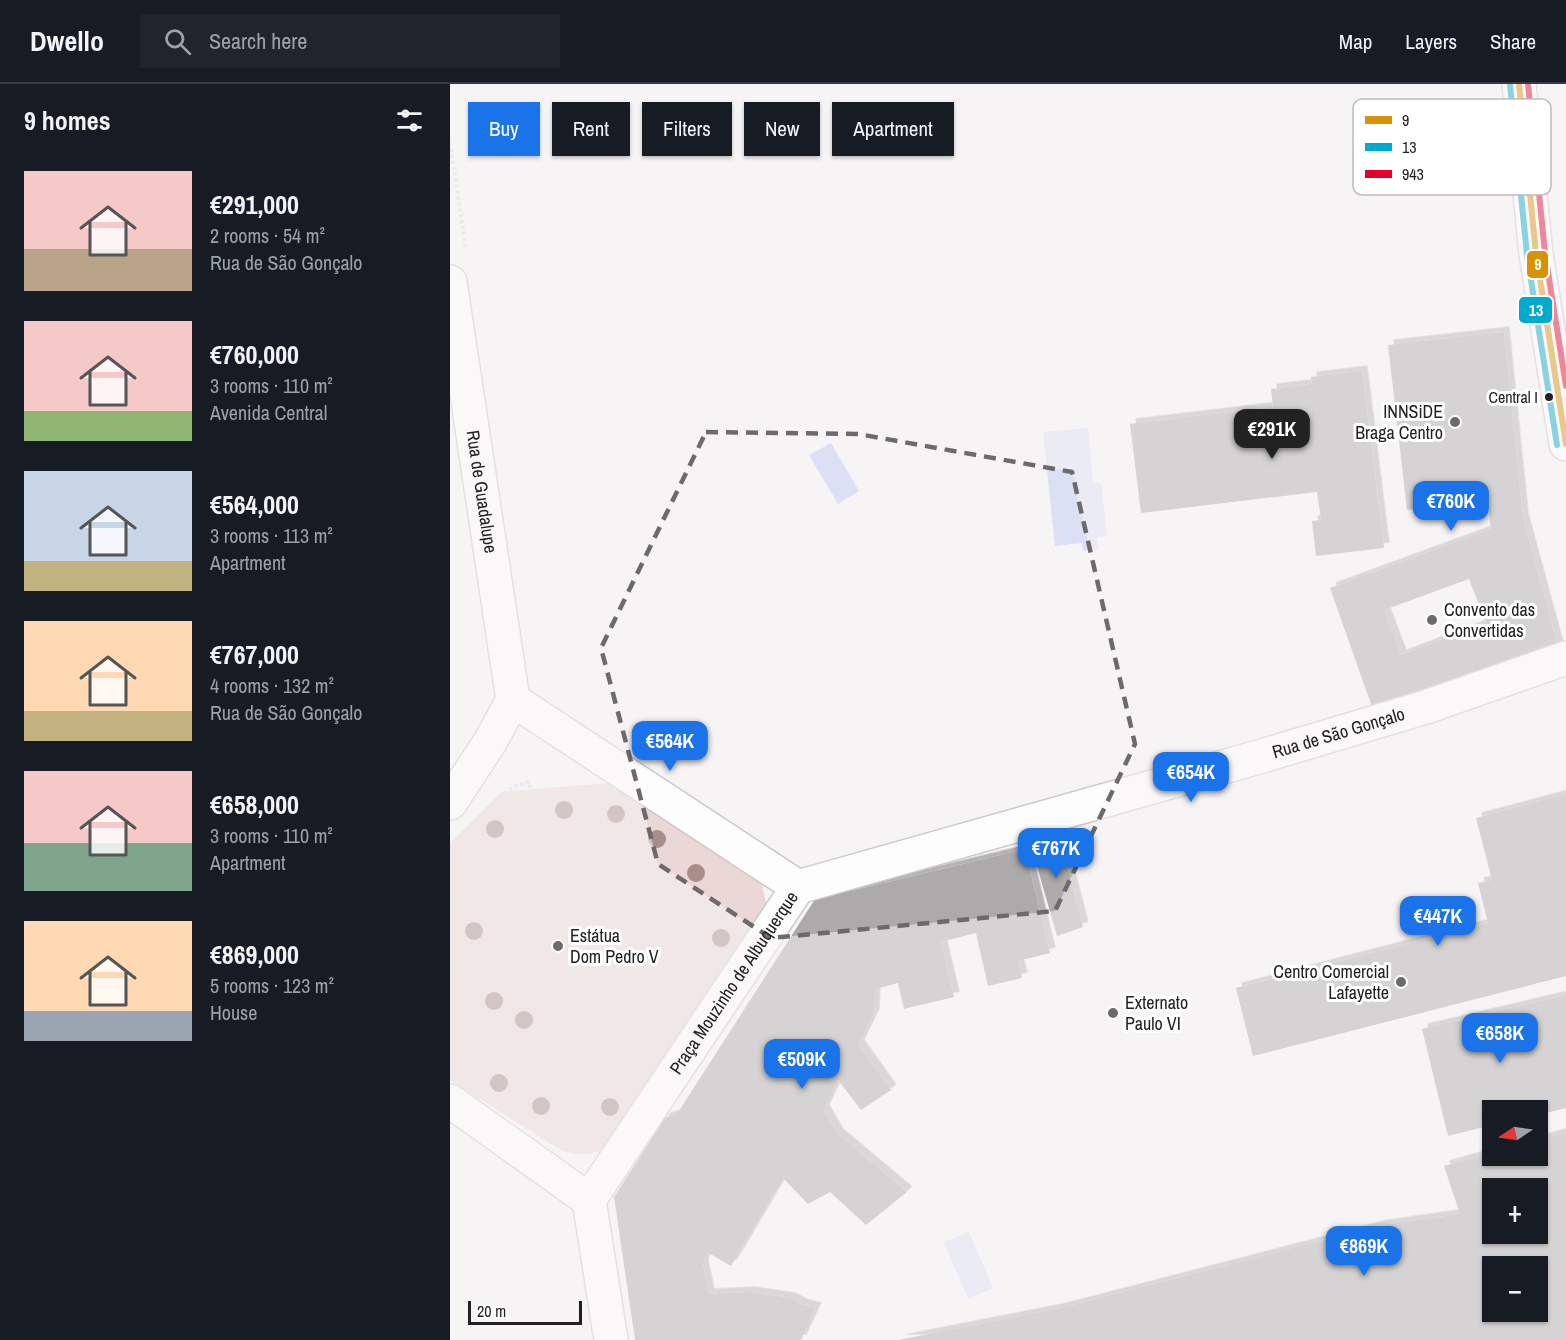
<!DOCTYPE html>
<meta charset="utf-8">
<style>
body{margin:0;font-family:"Archivo Narrow",sans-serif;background:#20242c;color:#f1f3f6;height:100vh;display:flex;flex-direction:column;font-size:22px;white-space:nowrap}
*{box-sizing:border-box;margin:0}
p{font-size:20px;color:#9ea1a6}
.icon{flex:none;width:33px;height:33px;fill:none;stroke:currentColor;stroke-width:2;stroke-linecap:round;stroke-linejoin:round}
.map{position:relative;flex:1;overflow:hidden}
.drawer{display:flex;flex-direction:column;background:#171b24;width:450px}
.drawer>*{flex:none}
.hud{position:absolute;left:18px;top:18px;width:570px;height:54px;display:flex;gap:12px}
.needle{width:39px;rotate:257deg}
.buttons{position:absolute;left:1032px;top:1016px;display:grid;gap:12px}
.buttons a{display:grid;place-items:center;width:66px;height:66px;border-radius:0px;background:#171b24;box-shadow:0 2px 4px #0004;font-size:30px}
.scale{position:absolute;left:18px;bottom:15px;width:114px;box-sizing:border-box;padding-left:6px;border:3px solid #222022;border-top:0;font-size:16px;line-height:21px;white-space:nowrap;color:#222022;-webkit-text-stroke:4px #fff;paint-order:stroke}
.price{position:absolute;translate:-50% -51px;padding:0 14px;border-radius:12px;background:#1a73e8;color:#fff;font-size:20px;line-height:39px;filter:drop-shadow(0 2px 3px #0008)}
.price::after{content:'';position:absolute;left:50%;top:36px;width:18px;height:14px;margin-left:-9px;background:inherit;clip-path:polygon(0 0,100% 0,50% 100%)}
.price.on{background:#222;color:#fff}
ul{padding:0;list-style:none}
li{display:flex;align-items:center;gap:18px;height:150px;padding:0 24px}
li span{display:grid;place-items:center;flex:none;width:168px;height:120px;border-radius:0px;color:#555}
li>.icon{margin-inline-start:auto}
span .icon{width:72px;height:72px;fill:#fffc;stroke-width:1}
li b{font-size:26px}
h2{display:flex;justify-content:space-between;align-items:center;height:72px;padding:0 24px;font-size:26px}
.chip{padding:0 21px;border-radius:0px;background:#171b24;box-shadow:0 2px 4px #0004;font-size:21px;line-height:54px}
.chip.on{background:#1a73e8;color:#fff}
header{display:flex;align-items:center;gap:36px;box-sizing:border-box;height:84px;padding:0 30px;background:#171b24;border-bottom:2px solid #363941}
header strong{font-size:28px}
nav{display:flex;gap:33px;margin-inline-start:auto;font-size:21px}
.search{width:420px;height:54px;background:#20242c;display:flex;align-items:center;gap:15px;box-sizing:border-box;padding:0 21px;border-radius:0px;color:#9ea1a6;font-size:22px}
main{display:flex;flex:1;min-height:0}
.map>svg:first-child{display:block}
.green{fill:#ebd7d5}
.water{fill:#dce0f5}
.building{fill:#acaaab;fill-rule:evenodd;filter:url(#shadow)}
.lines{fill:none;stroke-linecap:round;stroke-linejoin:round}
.minor-casing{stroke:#cbc9cb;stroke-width:36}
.tertiary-casing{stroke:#cbc9cb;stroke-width:36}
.path{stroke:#dedcdd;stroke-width:4;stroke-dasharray:3 3;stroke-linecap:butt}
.minor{stroke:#fefdfe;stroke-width:33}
.tertiary{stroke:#fefdfe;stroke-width:33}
.bus-1-casing{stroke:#fff;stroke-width:10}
.bus-2-casing{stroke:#fff;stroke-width:10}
.bus-3-casing{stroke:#fff;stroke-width:10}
.bus-1{stroke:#d79205;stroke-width:6}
.bus-2{stroke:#00a9ce;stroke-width:6}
.bus-3{stroke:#e4002b;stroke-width:6}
.tree{fill:#a98d8b}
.marked{fill:none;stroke:#6d6a6c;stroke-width:4.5;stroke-dasharray:12 8;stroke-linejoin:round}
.bus-dot{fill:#222022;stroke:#fff;stroke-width:2}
.poi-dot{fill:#6d6a6c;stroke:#fff;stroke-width:2}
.labels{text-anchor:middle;stroke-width:6;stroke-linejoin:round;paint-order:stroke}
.bus-label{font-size:16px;fill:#222022;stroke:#fff;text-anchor:end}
.poi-label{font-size:18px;fill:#222022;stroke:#fff;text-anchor:start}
.street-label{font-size:18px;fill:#222022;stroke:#fff}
.key{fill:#fff;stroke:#bdbcbd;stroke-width:1.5}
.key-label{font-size:16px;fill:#222022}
.line-badge{stroke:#fff;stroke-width:2}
.badge-label{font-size:16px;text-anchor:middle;font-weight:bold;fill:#fff}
</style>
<header>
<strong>Dwello</strong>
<div class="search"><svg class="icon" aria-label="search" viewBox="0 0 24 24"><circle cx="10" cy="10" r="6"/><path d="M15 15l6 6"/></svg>Search here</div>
<nav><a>Map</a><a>Layers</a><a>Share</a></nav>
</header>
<main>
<section class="drawer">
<h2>9 homes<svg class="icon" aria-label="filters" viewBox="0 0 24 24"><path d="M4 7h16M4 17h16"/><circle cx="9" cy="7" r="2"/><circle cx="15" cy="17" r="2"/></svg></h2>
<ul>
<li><span style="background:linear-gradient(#f6c9c9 65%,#b9a48a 0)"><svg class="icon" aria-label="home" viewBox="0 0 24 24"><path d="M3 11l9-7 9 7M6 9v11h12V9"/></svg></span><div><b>€291,000</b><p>2 rooms · 54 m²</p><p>Rua de São Gonçalo</p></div></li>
<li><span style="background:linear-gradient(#f6c9c9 75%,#8fb573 0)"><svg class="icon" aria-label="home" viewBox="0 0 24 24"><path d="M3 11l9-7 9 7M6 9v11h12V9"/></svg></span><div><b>€760,000</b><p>3 rooms · 110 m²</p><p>Avenida Central</p></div></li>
<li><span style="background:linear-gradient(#c9d6e8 75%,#c2b280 0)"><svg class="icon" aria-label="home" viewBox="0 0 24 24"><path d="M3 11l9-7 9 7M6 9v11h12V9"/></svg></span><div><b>€564,000</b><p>3 rooms · 113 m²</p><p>Apartment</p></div></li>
<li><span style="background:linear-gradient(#ffd9b3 75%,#c2b280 0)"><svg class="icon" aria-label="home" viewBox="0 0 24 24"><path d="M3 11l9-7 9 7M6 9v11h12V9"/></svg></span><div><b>€767,000</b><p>4 rooms · 132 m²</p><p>Rua de São Gonçalo</p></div></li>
<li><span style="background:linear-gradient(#f6c9c9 60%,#7fa58c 0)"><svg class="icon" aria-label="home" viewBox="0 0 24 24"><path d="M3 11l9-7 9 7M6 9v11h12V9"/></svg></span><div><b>€658,000</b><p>3 rooms · 110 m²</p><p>Apartment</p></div></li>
<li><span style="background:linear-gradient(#ffd9b3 75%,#9aa5b1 0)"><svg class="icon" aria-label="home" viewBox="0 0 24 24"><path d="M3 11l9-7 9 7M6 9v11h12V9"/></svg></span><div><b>€869,000</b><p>5 rooms · 123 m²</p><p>House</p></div></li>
</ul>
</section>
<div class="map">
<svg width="1116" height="1256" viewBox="0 0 1116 1256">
<defs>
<filter id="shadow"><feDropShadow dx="5.5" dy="-5.5" stdDeviation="0" flood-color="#0004"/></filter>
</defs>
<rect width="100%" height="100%" fill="#f7f4f6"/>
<path class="green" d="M169 698 310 792 318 827 157 1065C140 1070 129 1073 112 1067L0 996V761L6 753 51 708Z"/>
<path class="water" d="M638 344 643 399H651L657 452 647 453 648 465 633 467 632 459 605 462 593 348Z
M381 359 409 407 388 420 359 371Z
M519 1148 543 1204 518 1215 494 1158Z"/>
<path class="building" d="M1054 248 1073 434 1108 563 922 623 880 504 1041 445 1037 415 957 426 938 261ZM1019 495 1036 539 951 571 934 526Z
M912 287 934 464 866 472 862 437 871 436 867 408 691 429 680 340 823 323 821 305 862 300 861 293Z
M1116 710V892L803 972 786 904 1038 839 1028 799 1042 796 1026 734Z
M606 739 633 843 607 852 578 751Z
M575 765 600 869 568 877 572 894 538 902 526 849 491 858 504 913 454 925 448 899 425 905 424 930 409 961 441 1006 411 1026 388 996 374 1026 388 1050 457 1108 416 1141 380 1108 358 1120 333 1094 281 1182 257 1168 253 1181 259 1210 300 1208 340 1214 351 1220 366 1224 351 1256H185L164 1113 215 1034 227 1030 369 809 401 807Z
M1116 911V1024L1088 1031V1026H1042V1041L998 1052 972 945Z
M1116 1048V1256H448L611 1224 932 1141 1010 1130 994 1082 1042 1068V1071H1088V1056ZM1042 1104H1088V1149H1042ZM1042 1182H1088V1227H1042Z"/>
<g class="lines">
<defs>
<g id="minor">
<path id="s1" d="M0 198 63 616"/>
<path d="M63 616 348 803"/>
<path d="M0 719 40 658 63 616"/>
<path id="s2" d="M348 803 812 672 976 623 1116 574"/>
<path d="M0 1017 139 1116"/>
<path id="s3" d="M139 1116 348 803"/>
<path d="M139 1116 161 1256"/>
</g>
<path id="tertiary" d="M1069 0 1086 170 1116 360"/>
</defs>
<use href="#minor" class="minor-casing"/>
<use href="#tertiary" class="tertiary-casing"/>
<path class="path" d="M0 59 16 165
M50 713 65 702 79 698 104 834
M83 718 140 711
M21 804 83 845
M0 814H8L21 804C26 781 25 772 7 754
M78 864a30 30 0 1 1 60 0a30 30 0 1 1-60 0Z
M137 857 295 817
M133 881 164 907
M0 891 78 871
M113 894 133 1058"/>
<use href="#minor" class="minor"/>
<use href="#tertiary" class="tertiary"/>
<defs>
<path id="bus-1" d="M1069 0 1086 170 1116 360"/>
<path id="bus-2" d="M1060 1 1077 171 1107 361"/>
<path id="bus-3" d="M1078 0 1095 169 1116 302"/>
</defs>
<use href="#bus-1" class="bus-1-casing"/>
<use href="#bus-2" class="bus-2-casing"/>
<use href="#bus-3" class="bus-3-casing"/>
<use href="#bus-1" class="bus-1"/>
<use href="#bus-2" class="bus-2"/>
<use href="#bus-3" class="bus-3"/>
</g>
<g class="tree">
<circle cx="114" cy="726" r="9"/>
<circle cx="166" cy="730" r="9"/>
<circle cx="45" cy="745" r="9"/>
<circle cx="207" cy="755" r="9"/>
<circle cx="246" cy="789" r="9"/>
<circle cx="24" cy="847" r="9"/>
<circle cx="271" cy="854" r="9"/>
<circle cx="44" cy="917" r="9"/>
<circle cx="74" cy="936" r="9"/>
<circle cx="49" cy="999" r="9"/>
<circle cx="91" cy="1022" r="9"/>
<circle cx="160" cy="1023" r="9"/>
</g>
<path d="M0 0H1116V1256H0ZM256 348 408 350 622 388 685 660 605 827 321 854 208 780 151 564Z" fill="#f7f4f6" fill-opacity=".55" fill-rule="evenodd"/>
<path class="marked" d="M256 348 408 350 622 388 685 660 605 827 321 854 208 780 151 564Z"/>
<circle class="bus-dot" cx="1099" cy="313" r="5"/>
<g class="poi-dot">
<circle cx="1005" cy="338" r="6"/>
<circle cx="982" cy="536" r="6"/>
<circle cx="108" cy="862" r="6"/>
<circle cx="951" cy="898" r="6"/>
<circle cx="663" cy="929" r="6"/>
</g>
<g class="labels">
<g class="bus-label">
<text x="1088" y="319">Central I</text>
</g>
<g class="poi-label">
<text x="993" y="334" text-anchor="end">INNSiDE<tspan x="993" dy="21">Braga Centro</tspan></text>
<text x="994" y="532">Convento das<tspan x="994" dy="21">Convertidas</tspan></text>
<text x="120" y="858">Estátua<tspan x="120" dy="21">Dom Pedro V</tspan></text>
<text x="939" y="894" text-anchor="end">Centro Comercial<tspan x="939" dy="21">Lafayette</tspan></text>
<text x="675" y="925">Externato<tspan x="675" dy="21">Paulo VI</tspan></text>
</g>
<g class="street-label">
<text dy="6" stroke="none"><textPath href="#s1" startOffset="212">Rua de Guadalupe</textPath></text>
<text dy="6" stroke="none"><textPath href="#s2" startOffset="562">Rua de São Gonçalo</textPath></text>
<text dy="6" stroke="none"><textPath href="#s3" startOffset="261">Praça Mouzinho de Albuquerque</textPath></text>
</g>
</g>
<rect x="903" y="15" width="198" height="96" rx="9" class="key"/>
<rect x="915" y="32" width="27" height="8" fill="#d79205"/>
<rect x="915" y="59" width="27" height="8" fill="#00a9ce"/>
<rect x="915" y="86" width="27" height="8" fill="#e4002b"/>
<g class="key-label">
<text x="952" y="42">9</text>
<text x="952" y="69">13</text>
<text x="952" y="96">943</text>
</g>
<g class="line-badge">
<rect x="1076" y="166" width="23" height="29" rx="6" fill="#d79205"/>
<rect x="1068" y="212" width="35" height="28" rx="6" fill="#00a9ce"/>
</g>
<g class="badge-label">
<text x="1088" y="186">9</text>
<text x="1086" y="232">13</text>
</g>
</svg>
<div class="buttons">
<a><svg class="needle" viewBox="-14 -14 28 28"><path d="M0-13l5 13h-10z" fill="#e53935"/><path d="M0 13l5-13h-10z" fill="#9ea1a6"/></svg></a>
<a>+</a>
<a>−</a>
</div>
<div class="scale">20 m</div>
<b class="price on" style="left:822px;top:376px">€291K</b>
<b class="price" style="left:1001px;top:448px">€760K</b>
<b class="price" style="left:220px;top:688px">€564K</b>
<b class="price" style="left:741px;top:719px">€654K</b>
<b class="price" style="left:606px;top:795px">€767K</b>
<b class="price" style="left:988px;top:863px">€447K</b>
<b class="price" style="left:1050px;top:980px">€658K</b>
<b class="price" style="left:352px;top:1006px">€509K</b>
<b class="price" style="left:914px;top:1193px">€869K</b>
<div class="hud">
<a class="chip on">Buy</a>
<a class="chip">Rent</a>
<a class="chip">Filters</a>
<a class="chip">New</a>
<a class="chip">Apartment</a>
</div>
</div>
</main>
